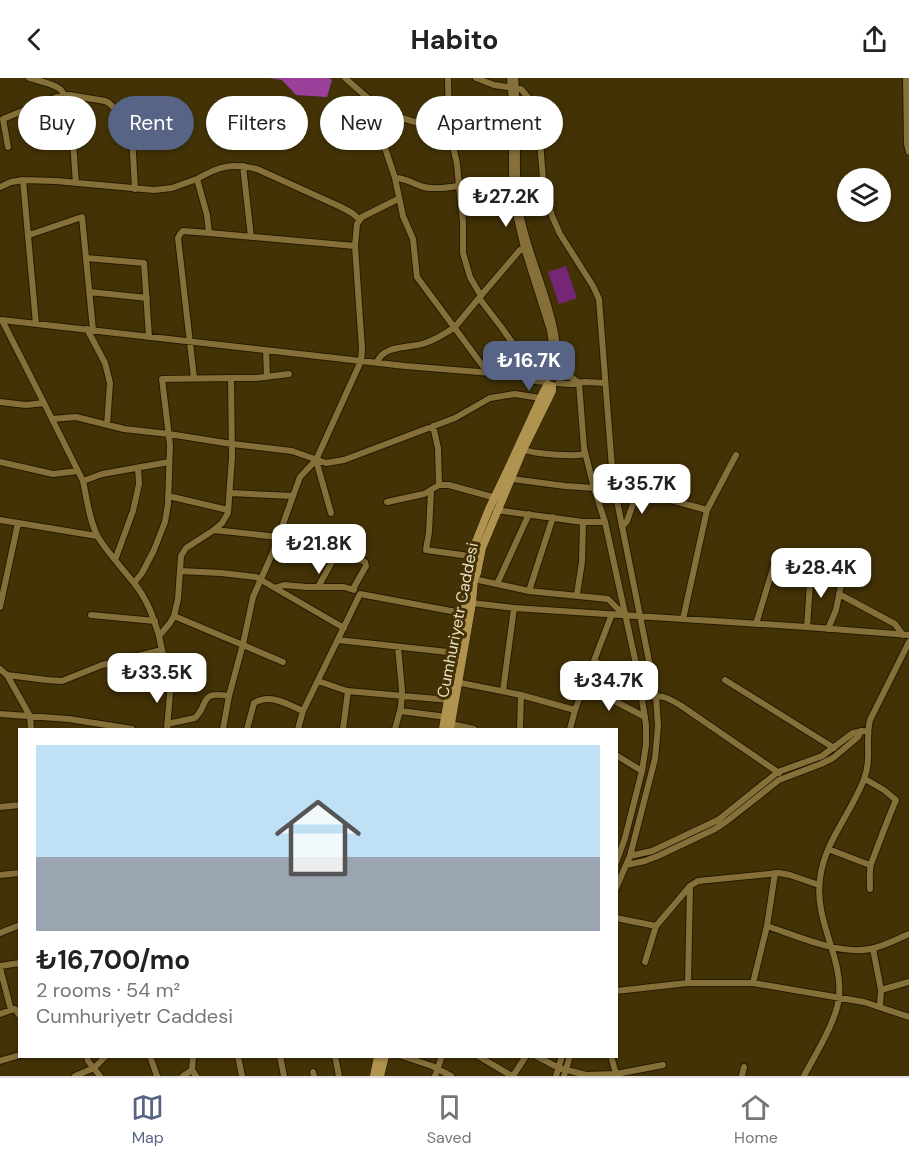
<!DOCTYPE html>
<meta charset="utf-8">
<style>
body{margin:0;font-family:"DM Sans",sans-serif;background:#f2f2f2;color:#222;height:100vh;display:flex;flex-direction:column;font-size:22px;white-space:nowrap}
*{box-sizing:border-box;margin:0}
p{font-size:20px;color:#767676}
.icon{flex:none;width:33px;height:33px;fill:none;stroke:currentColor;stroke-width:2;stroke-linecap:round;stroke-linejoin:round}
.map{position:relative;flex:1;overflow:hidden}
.panel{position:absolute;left:18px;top:650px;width:600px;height:330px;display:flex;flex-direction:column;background:#fff;border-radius:0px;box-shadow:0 2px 4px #0004}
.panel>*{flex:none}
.hud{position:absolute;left:18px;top:18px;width:600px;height:54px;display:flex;gap:12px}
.controls{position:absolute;left:837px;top:90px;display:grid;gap:12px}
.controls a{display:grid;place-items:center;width:54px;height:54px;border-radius:50%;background:#fff;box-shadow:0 2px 4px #0004;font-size:30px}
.price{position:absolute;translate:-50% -51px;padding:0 14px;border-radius:12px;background:#fff;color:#222;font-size:20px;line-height:39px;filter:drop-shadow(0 2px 3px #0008)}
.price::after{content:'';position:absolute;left:50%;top:36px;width:18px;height:14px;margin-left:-9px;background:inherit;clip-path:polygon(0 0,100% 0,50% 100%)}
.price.on{background:#586485;color:#fff}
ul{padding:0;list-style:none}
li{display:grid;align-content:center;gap:12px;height:318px;padding:0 18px}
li+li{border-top:2px solid #e0e0e0}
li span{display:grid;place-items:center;height:186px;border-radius:0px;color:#555}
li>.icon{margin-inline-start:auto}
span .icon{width:108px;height:108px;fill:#fffc;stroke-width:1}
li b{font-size:26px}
.tag{padding:0 21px;border-radius:27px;background:#fff;box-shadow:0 2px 4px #0004;font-size:21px;line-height:54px}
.tag.on{background:#586485;color:#fff}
header{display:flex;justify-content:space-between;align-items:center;height:78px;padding:0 18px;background:#fff;font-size:27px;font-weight:700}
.tabs{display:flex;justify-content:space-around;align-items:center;height:84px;border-top:2px solid #e0e0e0;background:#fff;font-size:16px;color:#767676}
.tabs a{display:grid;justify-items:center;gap:3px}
.tabs .on{color:#586485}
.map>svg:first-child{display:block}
.green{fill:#752675}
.forest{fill:#9a3f9a}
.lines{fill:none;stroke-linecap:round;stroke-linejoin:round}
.minor-casing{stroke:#251b00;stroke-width:8}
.major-casing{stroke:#251b00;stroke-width:9}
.minor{stroke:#85703a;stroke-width:6}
.major{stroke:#af934f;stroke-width:8}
.labels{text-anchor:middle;stroke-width:6;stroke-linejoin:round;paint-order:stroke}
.street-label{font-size:16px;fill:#e8dcc1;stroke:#423206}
</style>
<header><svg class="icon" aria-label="back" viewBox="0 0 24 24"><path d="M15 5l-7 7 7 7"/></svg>Habito<svg class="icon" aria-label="share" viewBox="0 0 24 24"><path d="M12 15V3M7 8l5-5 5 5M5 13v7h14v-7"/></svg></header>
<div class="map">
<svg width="909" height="998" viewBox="0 0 909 998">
<rect width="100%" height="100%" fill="#423206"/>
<path class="green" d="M566 188 577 220 559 226 548 194Z"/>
<path class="forest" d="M269 0H329L332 2 327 19 296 17 282 2Z"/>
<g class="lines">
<defs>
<path id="minor" d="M29 0C38 3 53 5 60 11 73 22 74 86 76 105
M345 0 385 35 422 46 514 61
M448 0 449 50 457 86 459 108 515 102
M476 0 494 7 521 11 531 23 536 30 539 51 543 101 552 138 560 156 593 208 599 221 613 403 656 618 658 648 655 681 630 778 616 810
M510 0 512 23V102L514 127 524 170 550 252 552 267 551 294
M515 0C517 22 517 43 517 65 517 89 516 114 521 139 531 189 563 245 557 296
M906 0 907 66 909 74
M385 35 382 48V61L395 100 403 138 413 161 417 199 488 295
M8 69 3 41 57 19 69 17 105 23 109 25 114 30 130 51 132 58 135 111
M243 88 251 159
M395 100C406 100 413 106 424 109 435 112 448 109 459 108L463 144V175L470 199 481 218
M23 102 36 246
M0 109 11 104 23 102 56 103 154 112 172 110 197 101
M29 157 82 139 93 252
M355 168 209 155 207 137 197 101C219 88 232 85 257 91L341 129 352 135 359 141
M86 180 144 185 149 259
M90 214 147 220
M479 220 520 172 527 169
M87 251 105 285 110 305 107 347
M266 272 267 299
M377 284C385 266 409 271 425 265 435 262 446 255 455 249L479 220 502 250 534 296
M559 297 571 299 579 305 584 370 594 410 605 444 638 595 646 647V667L642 693 625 760 616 785
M521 298 535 303 547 304
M194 300 178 160 180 156 183 153 209 155
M231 300H256L289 296
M558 305 568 306 584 304 605 305
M0 324 26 327 44 325 83 403
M44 325 2 242 405 288 517 297 548 296
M52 341 76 339 124 351 169 356 232 366 292 373 326 385 344 382 455 340 490 320 515 316 540 320
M433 348 438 370 439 407
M521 371C535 376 571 379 585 376
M316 382 331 435
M0 384 53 396 78 393
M169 384 102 396 83 403C87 421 89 442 98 459 108 475 122 490 134 505L142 495 154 472 165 444 168 426 170 367 162 301 231 300 232 379 228 435 222 445 214 452 186 470 181 478 178 521 174 538
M512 401 565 408 594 410H626L707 432 683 541
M431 413 429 454 426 472 476 479
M168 418 228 432
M293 418 300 399 316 382 361 283 362 271 355 168 357 146 362 139 398 121
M387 424 424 416 439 407H449L496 420
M496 432 583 444H605
M707 432 736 377
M0 442 97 458
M622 449 627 443 638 412
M214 452 278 459
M115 482 133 433 139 406 138 390
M180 493 221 495 256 499 344 550
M474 501 529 513 608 521 624 537
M134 505C147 521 153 538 159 558
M497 506 529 436
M318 509 333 482C341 478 357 480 365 484L366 488 353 511
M275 510 284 507 307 509H344L354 512
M529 513 553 439
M577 516 582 484 583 444
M839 516 895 546 903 557
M472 525 514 530 807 549 909 557
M0 529 18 445
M91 537 155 543
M756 546 777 477
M807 549 811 491
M828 551 836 532 841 507
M338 562 457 575
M162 572 159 558 170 545 174 538 283 584
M594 583 640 608
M0 591 7 597 30 638 31 651
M7 597 47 602 62 603 102 587 162 572 171 603 167 651
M725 602 834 670
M318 603 347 613 449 622
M456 604 521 617 575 632
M584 607 645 639
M503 613 514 530
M642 620C661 617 663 617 680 627L779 695
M303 633 360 516 467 536
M400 633 447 639
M0 636 69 641 132 651
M167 646 195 640C210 625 198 613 229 618
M451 646 474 651
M223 651 229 618 243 566 253 519 273 474 293 418 230 415
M247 651 254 625C270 615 287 626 303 633L298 651
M343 651 348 613
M395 651 401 629 402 612 398 569
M520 651 521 617
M570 651 575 632 612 536
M616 677 642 693
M865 701 884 712 896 722C887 743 879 765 871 786 869 793 870 803 870 811
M0 729 20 727
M828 771 870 787
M630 778 652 773 718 742 778 694 822 678 853 655 864 653
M626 787 645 783 658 778 715 751 727 743 779 702 821 686 833 680 858 659 861 653
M0 797 20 795
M616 840 656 848
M767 848C797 858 839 877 870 871 883 869 897 861 909 856
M0 855 20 847
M873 871 881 912 880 928
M645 884 656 848 690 808 698 803 779 795 790 797 819 807
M0 888 20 885
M0 890 11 932 0 936
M688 905 690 808
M753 905 767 848 775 795
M881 912 909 904
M616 913 688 905H753L864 924 909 939
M11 932 15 931 20 938
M87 978 88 983 100 998
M150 978 157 998
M238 978 242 998
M280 978 284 998
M335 978 339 998
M402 978 432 988 451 998
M478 978 512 998
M536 978 559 990 586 997V998
M611 978 616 996
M0 983 20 977
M192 992 193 978
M313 994 314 998
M586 997 616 996 663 987
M75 998 94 990 106 978
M183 998 192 992 196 998
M435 998 442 978
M513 998 526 978
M556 998 562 978
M564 998 570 978
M742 998 744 989
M804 998C815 977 837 942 839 919 843 879 814 843 820 801 824 764 851 736 864 701 872 681 865 662 870 642L909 564"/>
<path id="major" d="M443 651 475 466 489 431 509 389 544 313 548 306
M450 651 472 525 474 501 477 495 482 470 523 372 552 313V308
M374 998 378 978
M380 998 385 978"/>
</defs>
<use href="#minor" class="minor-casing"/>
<use href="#major" class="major-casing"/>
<use href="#minor" class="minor"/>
<use href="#major" class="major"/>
</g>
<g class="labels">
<g class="street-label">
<text transform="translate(457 542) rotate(-79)" y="6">Cumhuriyetr Caddesi</text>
</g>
</g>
</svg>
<div class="controls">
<a><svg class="icon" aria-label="layers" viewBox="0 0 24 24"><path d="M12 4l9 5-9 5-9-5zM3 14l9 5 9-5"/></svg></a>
</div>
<b class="price" style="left:506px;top:150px">₺27.2K</b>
<b class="price on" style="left:529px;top:314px">₺16.7K</b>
<b class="price" style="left:642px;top:437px">₺35.7K</b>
<b class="price" style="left:319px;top:497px">₺21.8K</b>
<b class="price" style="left:821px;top:521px">₺28.4K</b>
<b class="price" style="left:157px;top:626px">₺33.5K</b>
<b class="price" style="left:609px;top:634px">₺34.7K</b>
<div class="hud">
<a class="tag">Buy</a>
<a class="tag on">Rent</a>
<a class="tag">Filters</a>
<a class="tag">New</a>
<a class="tag">Apartment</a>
</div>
<section class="panel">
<ul>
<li><span style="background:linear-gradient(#bfe0f5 60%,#9aa5b1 0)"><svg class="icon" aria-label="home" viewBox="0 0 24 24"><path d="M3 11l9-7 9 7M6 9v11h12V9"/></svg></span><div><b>₺16,700/mo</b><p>2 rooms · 54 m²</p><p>Cumhuriyetr Caddesi</p></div></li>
</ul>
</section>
</div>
<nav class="tabs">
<a class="on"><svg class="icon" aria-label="map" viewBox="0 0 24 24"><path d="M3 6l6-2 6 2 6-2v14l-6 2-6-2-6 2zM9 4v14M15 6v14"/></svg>Map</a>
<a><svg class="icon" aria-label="saved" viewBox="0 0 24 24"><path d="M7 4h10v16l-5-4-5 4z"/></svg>Saved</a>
<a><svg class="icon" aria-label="home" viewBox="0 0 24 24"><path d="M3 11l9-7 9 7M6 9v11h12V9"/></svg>Home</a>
</nav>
